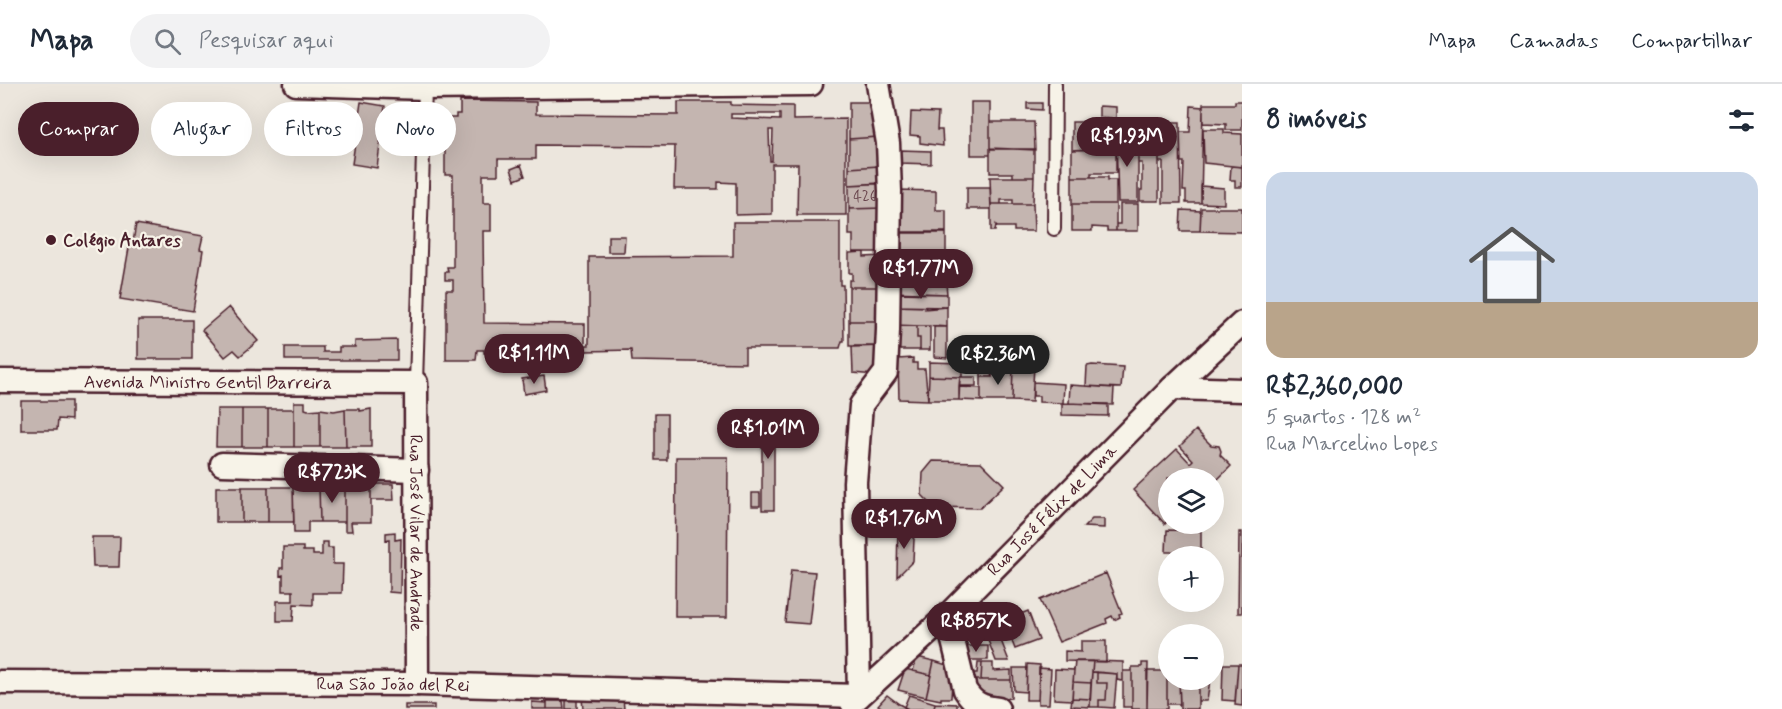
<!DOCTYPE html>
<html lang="pt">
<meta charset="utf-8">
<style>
body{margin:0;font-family:Mynerve,sans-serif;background:#f2f2f3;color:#1f2937;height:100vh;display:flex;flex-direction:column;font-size:22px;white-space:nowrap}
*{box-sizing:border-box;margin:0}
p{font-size:20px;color:#747a83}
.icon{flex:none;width:33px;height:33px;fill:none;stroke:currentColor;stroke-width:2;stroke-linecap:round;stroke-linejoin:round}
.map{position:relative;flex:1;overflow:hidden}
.panel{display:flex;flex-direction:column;background:#fff;width:540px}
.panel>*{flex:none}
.guide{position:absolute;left:18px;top:18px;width:570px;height:54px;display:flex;gap:12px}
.buttons{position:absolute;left:1158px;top:384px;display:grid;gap:12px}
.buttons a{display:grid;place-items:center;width:66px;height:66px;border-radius:50%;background:#fff;box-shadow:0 6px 24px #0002;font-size:30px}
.price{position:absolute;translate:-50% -51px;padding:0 14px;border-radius:21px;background:#4a1f2b;color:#fff;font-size:20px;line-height:39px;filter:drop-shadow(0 2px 3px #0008)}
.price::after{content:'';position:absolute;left:50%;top:36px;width:18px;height:14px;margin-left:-9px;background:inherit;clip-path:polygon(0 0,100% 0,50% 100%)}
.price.on{background:#222;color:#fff}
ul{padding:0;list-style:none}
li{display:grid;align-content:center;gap:12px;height:318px;padding:0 24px}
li+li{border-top:2px solid #e0e1e3}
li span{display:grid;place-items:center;height:186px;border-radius:18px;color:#555}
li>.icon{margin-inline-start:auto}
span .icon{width:108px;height:108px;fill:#fffc;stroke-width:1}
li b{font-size:26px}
h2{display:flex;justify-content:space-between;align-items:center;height:72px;padding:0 24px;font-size:26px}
.pill{padding:0 21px;border-radius:27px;background:#fff;box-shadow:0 6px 24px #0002;font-size:21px;line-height:54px}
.pill.on{background:#4a1f2b;color:#fff}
header{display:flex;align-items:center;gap:36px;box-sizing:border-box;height:84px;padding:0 30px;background:#fff;border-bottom:2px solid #e0e1e3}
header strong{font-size:28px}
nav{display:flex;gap:33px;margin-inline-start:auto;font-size:21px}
.search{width:420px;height:54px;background:#f2f2f3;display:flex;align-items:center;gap:15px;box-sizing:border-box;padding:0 21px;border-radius:33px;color:#747a83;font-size:22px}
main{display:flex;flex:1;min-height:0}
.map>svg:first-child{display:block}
.building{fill:#c4b5b0;stroke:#4a1f2b;stroke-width:1.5;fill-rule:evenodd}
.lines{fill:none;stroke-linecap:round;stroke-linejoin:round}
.service-casing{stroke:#4a1f2b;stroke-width:16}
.minor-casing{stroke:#4a1f2b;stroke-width:27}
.service{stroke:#f7f3e8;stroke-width:12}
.minor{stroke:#f7f3e8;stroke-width:22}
.poi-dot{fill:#4a1f2b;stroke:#f7f3e8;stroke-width:2}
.labels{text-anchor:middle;stroke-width:4.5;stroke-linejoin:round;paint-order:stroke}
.number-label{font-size:15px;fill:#68444c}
.poi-label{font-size:18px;font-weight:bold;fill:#4a1f2b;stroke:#f7f3e8;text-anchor:start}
.street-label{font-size:18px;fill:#4a1f2b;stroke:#f7f3e8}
</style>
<header>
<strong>Mapa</strong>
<div class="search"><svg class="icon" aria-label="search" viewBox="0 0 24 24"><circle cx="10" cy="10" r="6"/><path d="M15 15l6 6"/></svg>Pesquisar aqui</div>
<nav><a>Mapa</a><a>Camadas</a><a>Compartilhar</a></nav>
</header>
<main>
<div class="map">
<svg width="1242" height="625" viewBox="0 0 1242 625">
<rect width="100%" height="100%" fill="#ece6dd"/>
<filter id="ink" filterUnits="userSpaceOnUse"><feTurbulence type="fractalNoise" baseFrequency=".0167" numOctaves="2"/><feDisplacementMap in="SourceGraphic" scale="12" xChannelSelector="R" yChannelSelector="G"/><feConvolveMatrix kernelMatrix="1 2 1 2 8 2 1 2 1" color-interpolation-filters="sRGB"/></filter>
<g filter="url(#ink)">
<path class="building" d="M460 17 536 18V30L678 31V18H731V21L793 22V36L846 35V131H797L798 80H772V130L736 131V99L718 98V105H674L675 62 536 61V75H498V91H483V119H491V147H483L484 239 585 240V269H484V266H477L476 276H446V206H453V196H445V188H448L447 183H453V91H445V34H456V30H460ZM731 30H780V36L731 34ZM769 46H773L772 77H770Z
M1235 17H1242V46H1226V40L1203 39V20H1235Z
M361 18 385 22 377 84 352 80Z
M849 18H876L878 53 849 55Z
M971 18H990V71H971Z
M1027 19H1042V26L1027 25Z
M1099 22 1116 23V39L1110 38 1111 34 1099 33Z
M1191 22 1203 23 1201 119H1186V107H1183L1184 78H1181L1180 48H1190Z
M911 28 938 29 937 46H942L943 62 920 59V52L910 51Z
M990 38H1034L1035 66 990 64Z
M1072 38H1108V62H1091V65L1072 66Z
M1169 38H1180L1181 119H1163V78H1159V48H1169Z
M1203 45H1224V49L1242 50V83L1204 79Z
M1116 52H1138V118H1118Z
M1138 52H1159V117H1140V106H1142V79H1138Z
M878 53 879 82 849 84V55Z
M990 65H1034V93H1013V89H990Z
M1116 65V89H1091V93H1072V66Z
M900 66 931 67V80L900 79Z
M521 81 525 92 515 96 511 85Z
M879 82 880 99 849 101V84Z
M1231 82 1242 83V103H1235V96H1230Z
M990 93H1034L1033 120H1013V116H1001V120H991Z
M1072 93H1108V96H1116V120H1072Z
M869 100H880L882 124 849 125V101Z
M1201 102 1224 104V120L1201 119Z
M967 103H990L991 125H967Z
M897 106 936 107V126H946V148H901V125Z
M991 120H1033L1034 147H1014V143H997L996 141 995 147H991Z
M1072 120H1116V147H1107V144L1092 143V147H1072Z
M1120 120H1138V147H1116V140H1120Z
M882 124 883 168H853V151H849V125Z
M1201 124H1242V148L1200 147Z
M1181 126 1201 127 1200 147H1180Z
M733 138H840V201H843L844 257H842L840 264H745V279L632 277 631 266 586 267V261H589V173L733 172Z
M136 140 203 152 200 165 203 166 193 227 120 215 130 158H133Z
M902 149H946V170L902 168Z
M608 152H625L624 168H608Z
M864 168V173L883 172 879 203H849V196H852V189H849V169Z
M909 170H942V183H908Z
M903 186H942V199L903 198Z
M893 198 946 199 947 210 892 208Z
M849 203H880L878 237H849Z
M894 209 947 210V223L894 222Z
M894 222 926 223 925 225 947 223V243L894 241Z
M229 223 258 257 240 272 234 266 225 273 202 246Z
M138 236H192V275H138Z
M849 237H878L879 262H849Z
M894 241 917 242V254H920V266H894Z
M917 242H930V266H920V254H917Z
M934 242 947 243V274L934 273Z
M397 256V276H285V263H323V268H339V263H355V257Z
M883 262 875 291 853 289 852 263Z
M913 274V279H917V285H925L928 316 899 315 898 275Z
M929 278 962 279V293L929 292Z
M981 280H992V293H981Z
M1000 281H1013L1012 317H981V293H992L991 290 999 291Z
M1013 281 1034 282 1032 318 1012 317Z
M1092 281 1123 283 1121 304 1086 302 1087 282Z
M544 292 546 306 524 310 522 295Z
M929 292 960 293 959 316H928Z
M960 293H976V302H959Z
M1033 298 1064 300 1063 319 1039 318V312H1033Z
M1070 301 1114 304 1113 321 1069 319Z
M959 303 981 304V317L959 316Z
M21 317H71V336L58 335 57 346H21Z
M294 318H305V325L308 326 320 325V363H294Z
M1062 319 1108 320V332L1062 331Z
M217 325H242V363H216Z
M242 325H268V363H242Z
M268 325H294V363H268Z
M320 325 334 327 345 325 346 363H320Z
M345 325H360V327L371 325V363H346Z
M762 327H774V426H762Z
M655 330H667V376H655Z
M1196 346 1211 361 1219 362 1221 367 1220 371 1231 382 1214 399V394H1168V436L1165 440 1133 406 1177 365 1190 379 1193 376 1180 362Z
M676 373H728L727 533H675Z
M933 377 981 378 1004 401 980 424 934 423 922 411 923 389Z
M371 400H393L394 416H371Z
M319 402H345V438H320Z
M319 402 320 438H308V449H294L293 403Z
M345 402H371V438H351L352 447H345Z
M216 403H242V438H216Z
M242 403H268V438H242Z
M268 403H293L294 438H268Z
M752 409H760V422H752Z
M1092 435H1104V444L1084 443Z
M898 438 914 455 913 477 897 493Z
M1167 446 1201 447V468H1166Z
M395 448V456L401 455 400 509 389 508V455L386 456V449Z
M1239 448H1242V529H1238Z
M92 453H120L119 483H93Z
M322 458H328V464H333V480H343L342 509H313V521L294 520 293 537H277V517H293V507H283V491L280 492V484H283V463H303V467H313V471H322Z
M791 486 815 488 809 540 785 538Z
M1106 489 1122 529 1119 530 1120 533 1114 536 1112 532 1106 535 1107 539 1059 558 1040 516Z
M1179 518H1200V523H1179Z
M1028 527 1039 556 1015 565 1004 537Z
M995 541 1009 577H996L984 546Z
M1081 557H1106V578L1065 577V567L1081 568Z
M963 562H988V576H965Z
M917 573 934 577 931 591 913 587Z
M934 577 953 583 951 614H941V616L926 613Z
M1075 577H1093L1091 599 1073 598Z
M1093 577 1123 578V597L1117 596V590L1092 588Z
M978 579H982L981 596H970V589H977Z
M982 579H993V587L1011 586V596H981Z
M1142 579H1148L1147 625H1132V583H1142Z
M1027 580 1040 581 1038 616H1026Z
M1223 580H1238L1235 617 1222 616Z
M1238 580H1242V622L1235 621Z
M1013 584H1027L1026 608 1014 607Z
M1039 584 1051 585 1049 620H1038Z
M905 585 931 591 926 613 898 606Z
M1055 585 1074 586 1072 616 1054 615Z
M1123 587H1132V623H1123Z
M1147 587H1167V625H1147Z
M1092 588H1097V599H1107L1106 616H1099V623H1090Z
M1097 588 1117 590 1114 624 1099 623V616H1106L1107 599H1097Z
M1167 591H1168V596H1179L1180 620H1167Z
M971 596H1011V614L982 616Z
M1179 596H1198V625H1180Z
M1198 596H1210L1207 617H1198Z
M1073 598 1091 599 1090 615 1072 614Z
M887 611 899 620 908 625H884L878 621Z
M909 611 935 619 934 625H909L904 623Z
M582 614H623L624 625H583Z
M1072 614 1090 615V623L1071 622Z
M566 615H577V625H566Z
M547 617H563L564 625H547Z
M532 618 547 619V625H532Z
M935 619 957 620V625H934Z
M405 621H434V625H405Z"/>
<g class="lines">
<defs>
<path id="service" d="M1054 145 1055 0
M416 299 425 4"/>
<g id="minor">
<path d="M296 0 425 4 811 0"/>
<path id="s1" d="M0 297 416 299 417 600"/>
<path d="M1172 304 1242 306"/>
<path d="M222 380 417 386"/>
<path d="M947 532 965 606C974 620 982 623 998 625"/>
<path id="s2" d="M0 598 417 600 859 612"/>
<path d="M859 612 855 398 861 321 886 288 888 246 890 107 888 59 878 0"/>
<path id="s3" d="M852 619 947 532 1172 304 1242 239"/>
</g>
</defs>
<use href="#service" class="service-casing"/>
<use href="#minor" class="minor-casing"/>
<use href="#service" class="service"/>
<use href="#minor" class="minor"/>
</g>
</g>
<circle class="poi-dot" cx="51" cy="156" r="6"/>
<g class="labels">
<g class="number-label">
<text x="865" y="117">426</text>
</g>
<g class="poi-label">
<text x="63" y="162">Colégio Antares</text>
</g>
<g class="street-label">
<text dy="6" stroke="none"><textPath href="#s1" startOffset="208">Avenida Ministro Gentil Barreira</textPath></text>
<text dy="6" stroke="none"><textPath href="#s3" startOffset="278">Rua José Félix de Lima</textPath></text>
<text dy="6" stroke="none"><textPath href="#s1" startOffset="566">Rua José Vilar de Andrade</textPath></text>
<text dy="6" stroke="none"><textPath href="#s2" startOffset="393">Rua São João del Rei</textPath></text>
</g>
</g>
</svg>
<div class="buttons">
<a><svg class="icon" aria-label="layers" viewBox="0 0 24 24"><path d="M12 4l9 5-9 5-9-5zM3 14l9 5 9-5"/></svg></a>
<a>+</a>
<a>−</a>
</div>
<b class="price" style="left:1127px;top:84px">R$1.93M</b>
<b class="price" style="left:921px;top:216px">R$1.77M</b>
<b class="price" style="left:534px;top:301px">R$1.11M</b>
<b class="price on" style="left:998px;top:302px">R$2.36M</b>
<b class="price" style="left:768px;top:376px">R$1.01M</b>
<b class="price" style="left:332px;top:420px">R$723K</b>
<b class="price" style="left:904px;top:466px">R$1.76M</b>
<b class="price" style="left:976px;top:569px">R$857K</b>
<div class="guide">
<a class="pill on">Comprar</a>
<a class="pill">Alugar</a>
<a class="pill">Filtros</a>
<a class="pill">Novo</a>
</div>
</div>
<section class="panel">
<h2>8 imóveis<svg class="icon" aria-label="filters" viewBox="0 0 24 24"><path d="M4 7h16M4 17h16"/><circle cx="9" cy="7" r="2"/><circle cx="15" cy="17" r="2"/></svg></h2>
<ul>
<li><span style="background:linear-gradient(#c9d6e8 70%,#b9a48a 0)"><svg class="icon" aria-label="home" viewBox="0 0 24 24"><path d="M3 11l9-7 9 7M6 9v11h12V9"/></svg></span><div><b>R$2,360,000</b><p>5 quartos · 128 m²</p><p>Rua Marcelino Lopes</p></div></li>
</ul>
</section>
</main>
